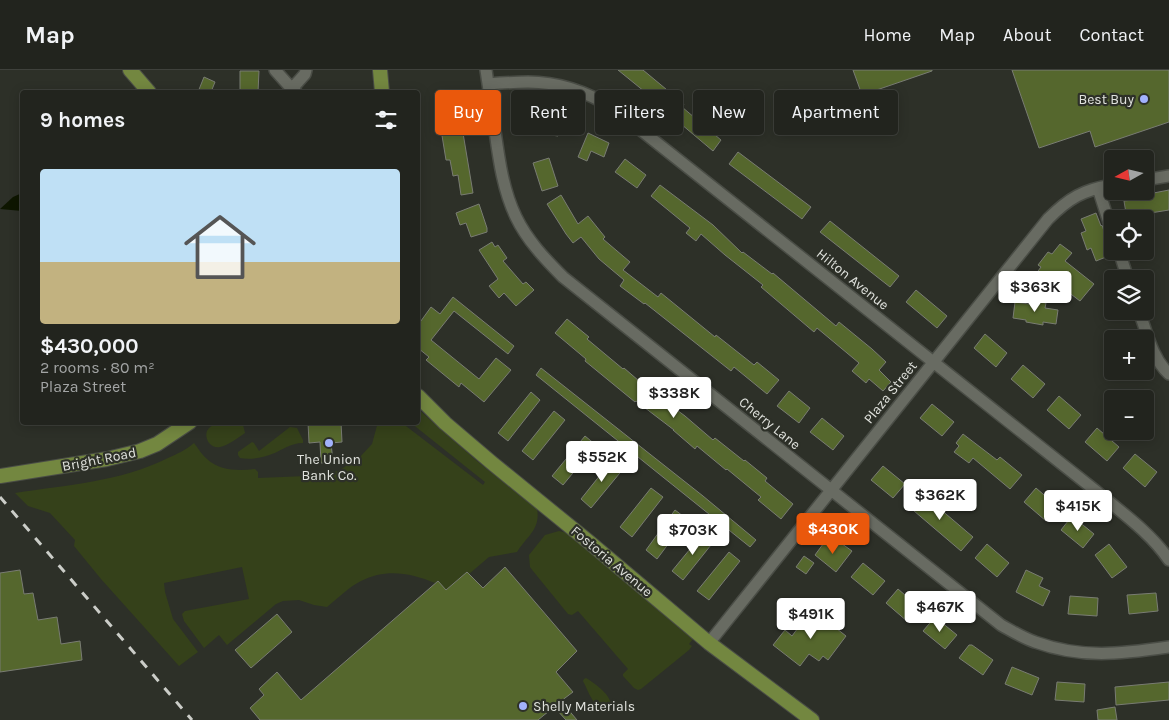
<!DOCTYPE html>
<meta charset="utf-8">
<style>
body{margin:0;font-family:Karla,sans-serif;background:#2e302b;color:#f1f3f6;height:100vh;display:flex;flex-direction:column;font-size:19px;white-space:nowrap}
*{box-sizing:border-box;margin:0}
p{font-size:16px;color:#a2a4a4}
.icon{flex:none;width:28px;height:28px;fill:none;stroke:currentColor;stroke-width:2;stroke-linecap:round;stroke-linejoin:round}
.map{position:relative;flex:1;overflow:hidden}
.panel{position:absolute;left:20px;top:20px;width:400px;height:335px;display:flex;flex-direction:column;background:#22241e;border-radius:5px;box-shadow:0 2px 12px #0003,0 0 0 1px #3f413c}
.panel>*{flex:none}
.top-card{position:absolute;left:435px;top:20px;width:475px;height:45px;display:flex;gap:10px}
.needle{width:32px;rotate:262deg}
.controls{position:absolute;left:1104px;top:80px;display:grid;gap:10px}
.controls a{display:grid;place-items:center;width:50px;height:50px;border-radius:5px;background:#22241e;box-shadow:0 2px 12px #0003,0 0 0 1px #3f413c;font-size:25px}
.price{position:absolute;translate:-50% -42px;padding:0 11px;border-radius:5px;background:#fff;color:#222;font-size:16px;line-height:32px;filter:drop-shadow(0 1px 2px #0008)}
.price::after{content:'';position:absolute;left:50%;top:30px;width:15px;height:11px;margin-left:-8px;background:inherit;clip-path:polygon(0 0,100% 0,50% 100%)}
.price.on{background:#ea580c;color:#fff}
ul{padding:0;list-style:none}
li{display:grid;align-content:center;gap:10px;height:265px;padding:0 20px}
li span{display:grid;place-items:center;height:155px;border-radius:5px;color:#555}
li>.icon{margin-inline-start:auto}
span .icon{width:90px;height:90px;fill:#fffc;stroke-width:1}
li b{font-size:21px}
h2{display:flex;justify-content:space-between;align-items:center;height:60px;padding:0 20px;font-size:21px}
.pill{padding:0 18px;border-radius:5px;background:#22241e;box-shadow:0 2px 12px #0003,0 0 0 1px #3f413c;font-size:18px;line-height:45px}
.pill.on{background:#ea580c;color:#fff}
header{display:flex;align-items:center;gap:30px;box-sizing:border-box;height:70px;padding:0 25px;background:#22241e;border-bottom:1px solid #3f413c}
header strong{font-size:24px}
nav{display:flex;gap:28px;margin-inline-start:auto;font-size:18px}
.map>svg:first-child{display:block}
.green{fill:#35411a}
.water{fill:#0e1600}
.building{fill:#55672d;stroke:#797c73}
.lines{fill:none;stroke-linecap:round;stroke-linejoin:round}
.minor-casing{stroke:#4a4d46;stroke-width:14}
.major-casing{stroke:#4a4d46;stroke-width:16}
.minor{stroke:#686b62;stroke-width:11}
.major{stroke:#738740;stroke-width:14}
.rail{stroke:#cbcdc8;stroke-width:3;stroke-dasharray:9 9;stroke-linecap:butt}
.poi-dot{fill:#a2b2fd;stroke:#2d3028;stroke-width:2}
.labels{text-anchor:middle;stroke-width:4.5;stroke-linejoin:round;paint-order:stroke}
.poi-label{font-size:14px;fill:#e0e2dd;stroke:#2d3028;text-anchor:end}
.street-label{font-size:14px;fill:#e0e2dd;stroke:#2d3028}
</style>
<header>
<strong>Map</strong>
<nav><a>Home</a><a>Map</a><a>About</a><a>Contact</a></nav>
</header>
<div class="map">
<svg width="1169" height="650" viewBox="0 0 1169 650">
<rect width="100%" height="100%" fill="#2d3028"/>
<path class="green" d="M418 339 477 391 537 439C541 459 526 467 517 482L489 487 469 504 467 502 446 520 438 511 435 513C411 503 386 498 361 511 349 517 338 528 327 537L314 535 299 530 283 531 276 534 227 575 219 565 204 578 184 551 182 544 185 541 249 529 242 497 164 513 165 522 173 549 198 582 179 596 101 509 74 476 75 470 50 443 28 436 15 423C66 415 120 412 168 388 177 384 186 380 194 373 198 378 202 385 207 389 220 401 238 401 255 399L258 402V408L307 406 338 401 359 388 372 374 378 352 402 353 483 415 485 412 411 353 418 352Z
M216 353H246L243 355 245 363C239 367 227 376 220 377 211 379 204 369 207 361 209 357 213 355 216 353Z
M290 357 297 358 303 370V373C290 373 283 380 272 384 263 388 249 390 240 388L238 385V382L252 372 254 373 259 381Z
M559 461 567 463 693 569 689 574 692 576 689 580 641 619 638 620 634 618 623 606V604L628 599 578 541 572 545 568 544 533 501 530 497 529 485 545 465Z
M586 608C596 614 614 627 611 639 595 644 589 622 583 611L584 609Z"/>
<path class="water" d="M22 123V141L0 139 13 127Z"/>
<path class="building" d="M618 0H643L684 34 682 37 721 70 713 81 681 54 682 52Z
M853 0H932V1L862 25Z
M1012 0H1169V52L1095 77 1090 61 1039 78Z
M240 1H259L258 22H240Z
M204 7 215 12 211 22H198Z
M454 20 459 57H462L473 123 461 125 458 105 453 106 450 90H446L435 23Z
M529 43 561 48 558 66 526 61Z
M588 63 609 73 604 87 591 81 587 91 578 87Z
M738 82 811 137 802 149 729 94Z
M549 88 558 116 542 121 533 93Z
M625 89 646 105 637 118 615 102Z
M660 115 713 155 742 183 743 182 772 204 773 203 836 256 839 252 872 279 886 292 879 300 891 312 883 321 869 309 866 313 852 301 859 293 817 258 814 262 761 217 763 215 725 185 701 164 696 171 686 163 690 158 651 126Z
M1169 120V140L1144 144 1145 149H1127L1124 131 1134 130 1133 127Z
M561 125 578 154 588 146 605 167 603 169 630 192 623 200 658 227 661 223 715 267 716 265 754 295 757 292 779 310 767 324 734 297 731 301 645 233 644 234 620 216 624 210 599 189 581 167 573 173 566 164 547 134Z
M479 134 487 158V162L471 167 466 153 460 155 456 143Z
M1096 143 1101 156 1102 155 1105 164 1109 171 1106 173 1111 185 1096 191 1091 178 1087 180 1081 163 1086 161 1081 149Z
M830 151 899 206 890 217 820 162Z
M492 172 495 177 498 175 507 188 503 191 523 214 526 212 534 220 516 236 504 223 499 228 489 216 498 209 479 180Z
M1060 174 1072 183 1065 191 1094 214 1080 231 1051 209 1045 217 1033 208 1041 197 1038 195 1048 182 1052 184Z
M916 220 947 246 937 258 906 232Z
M453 227 514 276 508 284 454 241 431 270 479 309 496 288 511 300 484 332 461 313 459 317 426 290 429 287 418 278V255L431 237 440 244Z
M1029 230 1046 233 1045 238 1058 240 1056 254 1043 252V255L1026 252V250L1013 248 1015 232 1029 234Z
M567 249 589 267 587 269 623 299 624 298 646 317 685 346 713 370 715 368 744 391 745 390 767 408 765 411 793 434 781 449 758 430 761 427 727 399 726 400 697 376 695 379 673 360H674L636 331 635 332 585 291 586 289 555 263Z
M985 264 1007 283 996 297 974 278Z
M1023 295 1045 314 1033 328 1011 309Z
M541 298 703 426 756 470 750 477 536 305Z
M789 321 810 338 799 353 777 336Z
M531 322 540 330 508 371 498 363Z
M1059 326 1081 345 1069 359 1047 340Z
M932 334 954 352 942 366 920 348Z
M554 341 565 350 533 390 522 381Z
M822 348 844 366 833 380 810 362Z
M308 352H341L342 372 331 373 333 392 321 393 320 372 309 373Z
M1097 358 1119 377 1107 391 1085 372Z
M963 364 997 390 1000 387 1022 405 1010 419 973 388 969 393 954 382 959 376 956 373Z
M585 366 596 375 563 415 552 406Z
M1135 384 1157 402 1145 417 1123 398Z
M613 389 624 398 591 438 581 429Z
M883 396 905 414 893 428 871 410Z
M651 418 663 427 632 467 620 457Z
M1036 418 1058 437 1046 451 1024 432Z
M919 421 973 467 961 481 907 435Z
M675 440 687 449 657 489 646 480Z
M1072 446 1094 464 1083 478 1061 460Z
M704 462 715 470 683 510 672 501Z
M826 470 834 476 838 471 852 481 836 502 815 485Z
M987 474 1009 493 997 507 975 488Z
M1109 474 1127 497 1112 508 1095 485Z
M729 482 740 491 709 530 697 521Z
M804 486 814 493 806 504 796 497Z
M863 493 885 511 873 525 851 507Z
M505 497 577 581 556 602 573 622 561 631 577 650H566L554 637 538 650H260L250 638 264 625 259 619 277 602 301 630 438 511 446 520 467 502 483 518Z
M20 500 24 524 33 523 38 550 57 547 61 574 80 571 82 590 0 602V503Z
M1026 500 1043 508 1039 516 1050 521 1043 536 1016 522Z
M898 519 920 538 908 552 886 533Z
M1156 523 1158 541 1129 544 1127 525Z
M1070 526 1098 528 1097 546 1068 544Z
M812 539 846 566 828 590 823 586 819 591 809 584 800 596 773 575 785 560 792 566Z
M277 544 292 562 251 598 235 580Z
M935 547 957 565 945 579 923 561Z
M969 575H972L993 590 983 605 959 588Z
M1012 597 1039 608 1032 625 1005 614Z
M1057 612 1085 614 1084 632 1055 630Z
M1169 612V630L1116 635 1115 617Z
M1115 637 1117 650H1098L1097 640Z"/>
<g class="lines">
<defs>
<path id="minor" d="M275 0 292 19 296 22
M486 0C489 20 492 41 495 61 499 90 503 120 516 147 527 170 545 189 563 207L1001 555C1012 561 1023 568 1035 572 1082 589 1121 584 1169 577
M488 14C501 13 515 12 528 12 559 12 587 22 613 38L1096 421C1121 442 1151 463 1169 490
M289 22 305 4 306 0
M1145 110 1169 106
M1098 118 1112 162
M1119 181 1128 209
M1139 241C1147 263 1152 288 1169 304
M709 573 1048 149C1069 128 1083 120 1112 115"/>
<path id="major" d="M130 0 149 22
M380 0 382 22
M418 326 445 353 492 393 589 472 709 573 812 650
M0 406 107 389 140 381 157 374 190 352"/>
</defs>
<use href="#minor" class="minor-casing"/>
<use href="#major" class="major-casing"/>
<use href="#minor" class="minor"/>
<use href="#major" class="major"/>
<path class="rail" d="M0 427 192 650"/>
</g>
<g class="poi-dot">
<circle cx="1144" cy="29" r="5"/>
<circle cx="329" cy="373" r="5"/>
<circle cx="523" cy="636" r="5"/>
</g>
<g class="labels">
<g class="poi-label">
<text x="1134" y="34">Best Buy</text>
<text x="329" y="394" text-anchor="middle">The Union<tspan x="329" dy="16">Bank Co.</tspan></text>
<text x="533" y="641" text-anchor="start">Shelly Materials</text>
</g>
<g class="street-label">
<text transform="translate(853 209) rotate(39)" y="5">Hilton Avenue</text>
<text transform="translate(890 322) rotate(-51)" y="5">Plaza Street</text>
<text transform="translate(770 353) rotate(39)" y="5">Cherry Lane</text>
<text transform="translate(99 389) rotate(-11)" y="5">Bright Road</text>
<text transform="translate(612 491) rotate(40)" y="5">Fostoria Avenue</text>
</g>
</g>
</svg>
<div class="controls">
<a><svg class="needle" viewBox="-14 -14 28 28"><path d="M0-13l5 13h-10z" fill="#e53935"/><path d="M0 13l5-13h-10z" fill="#a2a4a4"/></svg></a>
<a><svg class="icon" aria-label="locate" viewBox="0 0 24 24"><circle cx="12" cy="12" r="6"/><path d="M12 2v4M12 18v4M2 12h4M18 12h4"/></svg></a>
<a><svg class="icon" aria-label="layers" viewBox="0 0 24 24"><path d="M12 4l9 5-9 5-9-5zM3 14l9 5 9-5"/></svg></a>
<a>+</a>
<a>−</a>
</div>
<b class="price" style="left:1035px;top:243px">$363K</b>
<b class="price" style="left:674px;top:349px">$338K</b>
<b class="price" style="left:602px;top:413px">$552K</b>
<b class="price" style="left:940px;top:451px">$362K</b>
<b class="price" style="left:1078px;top:462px">$415K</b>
<b class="price on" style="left:833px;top:485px">$430K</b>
<b class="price" style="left:693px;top:486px">$703K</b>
<b class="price" style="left:940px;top:563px">$467K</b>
<b class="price" style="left:811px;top:570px">$491K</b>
<div class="top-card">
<a class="pill on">Buy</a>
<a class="pill">Rent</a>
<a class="pill">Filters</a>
<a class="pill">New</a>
<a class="pill">Apartment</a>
</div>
<section class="panel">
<h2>9 homes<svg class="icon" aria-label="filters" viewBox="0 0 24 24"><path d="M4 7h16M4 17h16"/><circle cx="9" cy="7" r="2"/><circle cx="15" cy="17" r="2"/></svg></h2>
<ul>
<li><span style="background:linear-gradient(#bfe0f5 60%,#c2b280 0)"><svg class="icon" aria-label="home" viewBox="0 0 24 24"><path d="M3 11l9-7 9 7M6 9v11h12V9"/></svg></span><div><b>$430,000</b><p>2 rooms · 80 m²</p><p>Plaza Street</p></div></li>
</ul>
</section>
</div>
